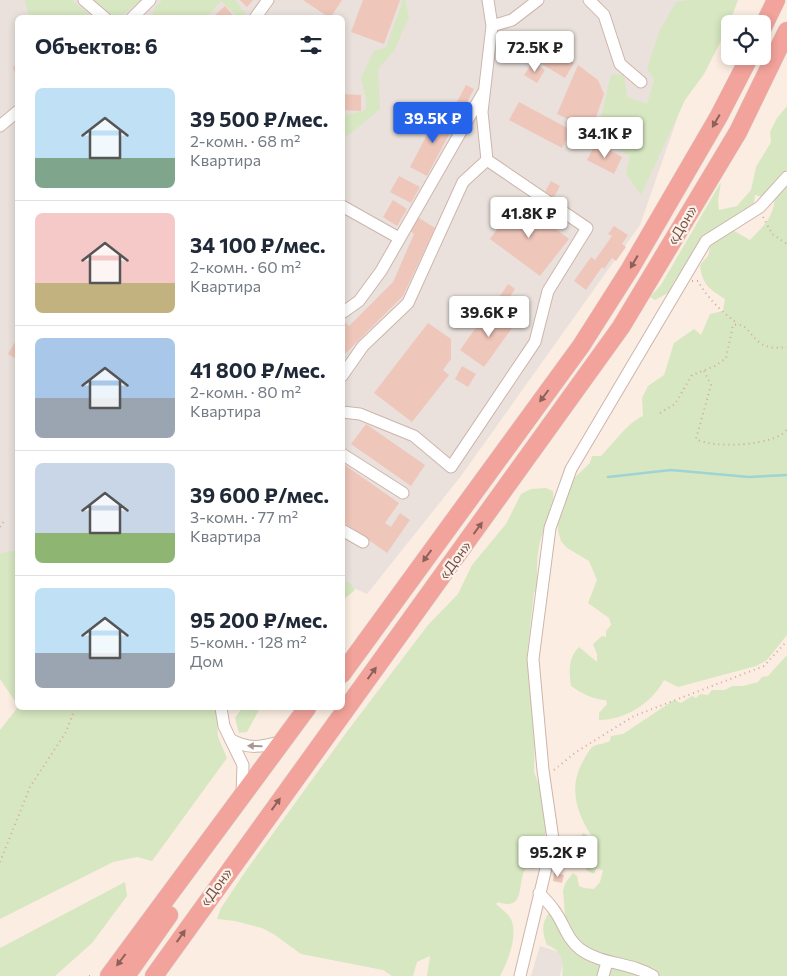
<!DOCTYPE html>
<html lang="ru">
<meta charset="utf-8">
<style>
body{margin:0;font-family:Commissioner,sans-serif;background:#f6f6f7;color:#1f2937;height:100vh;display:flex;flex-direction:column;font-size:19px;white-space:nowrap}
*{box-sizing:border-box;margin:0}
p{font-size:16px;color:#747a83}
.icon{flex:none;width:28px;height:28px;fill:none;stroke:currentColor;stroke-width:2;stroke-linecap:round;stroke-linejoin:round}
.map{position:relative;flex:1;overflow:hidden}
.details{position:absolute;left:15px;top:15px;width:330px;height:695px;display:flex;flex-direction:column;background:#fff;border-radius:8px;box-shadow:0 2px 8px #0003}
.details>*{flex:none}
.tools{position:absolute;left:721px;top:15px;display:grid;gap:10px}
.tools a{display:grid;place-items:center;width:50px;height:50px;border-radius:8px;background:#fff;box-shadow:0 2px 8px #0003;font-size:25px}
.price{position:absolute;translate:-50% -42px;padding:0 11px;border-radius:5px;background:#fff;color:#222;font-size:16px;line-height:32px;filter:drop-shadow(0 1px 2px #0008)}
.price::after{content:'';position:absolute;left:50%;top:30px;width:15px;height:11px;margin-left:-8px;background:inherit;clip-path:polygon(0 0,100% 0,50% 100%)}
.price.current{background:#2563eb;color:#fff}
ul{padding:0;list-style:none}
li{display:flex;align-items:center;gap:15px;height:125px;padding:0 20px}
li+li{border-top:1px solid #e0e1e3}
li span{display:grid;place-items:center;flex:none;width:140px;height:100px;border-radius:8px;color:#555}
li>.icon{margin-inline-start:auto}
span .icon{width:60px;height:60px;fill:#fffc;stroke-width:1}
li b{font-size:21px}
h2{display:flex;justify-content:space-between;align-items:center;height:60px;padding:0 20px;font-size:21px}
.map>svg:first-child{display:block}
.industrial{fill:#eae1dc}
.green{fill:#d7e7c1}
.lines{fill:none;stroke-linecap:round;stroke-linejoin:round}
.stream{stroke:#9ed4d3;stroke-width:2.5}
.building{fill:#efc6ba}
.minor-casing{stroke:#cdb5ac;stroke-width:13}
.highway-casing{stroke:#d7cecc;stroke-width:19}
.path{stroke:#d3aa9e;stroke-width:2;stroke-dasharray:1 4;stroke-linecap:butt}
.minor{stroke:#fff;stroke-width:11}
.highway{stroke:#f2a39b;stroke-width:18}
.oneway{fill:#8b615a}
.oneway2{fill:#aa9792}
.labels{text-anchor:middle;stroke-width:4.5;stroke-linejoin:round;paint-order:stroke}
.street-label{font-size:14px;fill:#71514a;stroke:#fef1e7}
</style>
<div class="map">
<svg width="787" height="976" viewBox="0 0 787 976">
<rect width="100%" height="100%" fill="#fbede1"/>
<path class="industrial" d="M0 0H694L662 85 678 116 640 225 461 476 367 594 342 583V18H18L17 575 0 568Z
M540 946 565 954 560 976H531Z"/>
<path class="green" d="M25 0H72L92 17H29Z
M91 0H141L120 18 110 16Z
M162 0H235L246 14 243 17H238L221 1 207 17H152L155 7Z
M401 0H405L409 17 394 51 378 69 380 109 350 134 343 137V116L366 110V99L361 78 374 51 386 47 402 3Z
M689 0H738L728 27 704 74 685 100 641 195 626 174 630 156 597 136 611 74 624 75 627 97 647 104 654 80 647 68 660 30 676 2Z
M787 106V169L762 197 755 195 754 203 707 235 672 285V291L655 300 650 297 661 285 721 182 718 201 719 210 737 206 751 190 756 167 771 142 770 132 777 118Z
M787 183V635L767 660 756 666 678 687 664 680C652 703 625 720 599 720V713L607 704 606 700C594 700 581 693 571 686 569 671 568 658 579 647L597 662V654L593 644 602 636 606 637V631L611 625 609 618 588 603 597 580 589 561 567 548 561 541 558 531V520L564 508 572 480 590 463 592 456H601C613 444 628 422 643 416L642 398 648 386 664 375 674 343 694 329 701 335 710 314 723 311 725 299C709 289 702 284 700 265L708 256 711 244 729 228 750 240C767 223 774 216 776 191Z
M546 488 553 491C555 507 548 517 543 532 537 548 535 572 539 588L534 592 527 656 535 730 534 772 541 791 546 832 539 850 538 863 534 869 526 868C516 882 527 912 498 902L496 904C500 908 505 911 508 915 521 929 508 962 500 976H427L430 956 417 962 413 976H392L383 970 301 954 275 935 262 928 235 921 217 919 221 908 247 869 349 729 428 625 458 594 472 565 506 524 521 494 531 489Z
M10 551H18L17 704 0 679V554Z
M342 580 351 584 355 590 343 600Z
M787 655V976H657L605 956 580 944 566 927 563 890 566 882 573 873 577 876 579 886 584 888 594 889 600 882 603 870 596 869 594 874 586 870C587 859 579 851 578 840L583 833 588 836 590 844 594 849 596 842C579 819 567 791 582 763 585 758 588 751 592 747 596 744 605 744 610 741L611 736 623 734 674 700 681 703 692 696 696 698 700 694 708 695 712 690H725L732 686H743L758 682 762 677 768 676Z
M18 707 216 708 218 737 227 758 152 861 137 857 113 862 0 919V730Z
M242 708H260L247 732 239 733 235 718Z
M125 882 127 896 92 943 55 976H0V948Z
M550 912 600 966 599 976H562C564 961 562 950 547 945 542 933 541 922 550 912Z
M611 967 649 976H608Z"/>
<g class="lines">
<path class="stream" d="M608 477 671 470 749 477 787 475"/>
</g>
<path class="building" d="M240 0H253L247 7Z
M303 0H342L330 18Z
M363 0H400L384 44 351 32Z
M225 6 235 18H212Z
M544 46 574 63 565 78 535 60Z
M533 62 545 70 537 83 524 75Z
M18 65V80H17L13 67Z
M578 65 598 80 604 94 591 132 579 133 568 126 572 121 557 114Z
M466 85 474 89 459 117 451 113Z
M342 94 361 95V111L342 110Z
M519 102 571 130 562 148 509 120Z
M439 112 456 121 427 176 410 167Z
M596 143 622 157 614 174 587 160Z
M399 176 420 187 411 203 390 192Z
M551 181 560 186 554 197 545 192Z
M393 200 407 209 397 226 383 217Z
M518 201 569 239 540 276 490 239Z
M416 216 435 228 403 296 342 357V319L349 326 393 282 414 234 409 230Z
M614 226 628 235 622 244 626 247 616 261 612 258 604 269 602 267 586 290 574 281 591 257 595 260 612 236 608 234Z
M508 284 515 289 493 322 486 317Z
M511 306 522 314 484 367 460 350 480 322 493 331Z
M428 323 451 339V359L443 370 449 375 412 422 374 393Z
M18 337V360L8 354Z
M462 366 476 374 468 387 455 379Z
M366 424 425 465 411 486 351 444Z
M342 463 399 503 385 523 391 527 400 513 410 520 387 553 342 521Z
M554 873 564 875 562 883 553 881Z"/>
<g class="lines">
<defs>
<path id="minor" d="M84 0 105 18
M589 0 604 15 620 64 641 82
M132 18 150 0
M255 18 268 0
M492 26 512 20 538 0
M0 126 18 111
M342 206 399 238
M342 313 359 301 381 271 483 93
M342 376 363 346 408 303 463 182 487 160 482 112 492 26 488 0
M342 412 360 414 414 436 451 467 535 342 548 291 587 228 487 160
M342 454 403 493
M342 530 363 542
M221 708 224 726 243 765 242 793
M230 739C248 750 263 747 282 741
M539 893C544 898 550 904 554 910 564 923 566 938 580 949 602 965 631 962 653 976
M520 976 553 839 543 770 533 659 550 528 571 469 706 241 760 207 787 177
M603 976 607 962"/>
<path id="highway" d="M762 29 776 0
M342 674 581 346 630 269 719 116 750 56
M109 976 307 708
M126 976 169 915
M154 976 621 327 738 132 787 31"/>
</defs>
<use href="#minor" class="minor-casing"/>
<use href="#highway" class="highway-casing"/>
<path class="path" d="M763 217 772 234 787 244
M692 281H698C708 299 722 312 738 324
M704 371 711 385 696 439C711 449 778 446 787 429
M660 413 675 404 692 375 715 366 726 358 733 325C747 322 749 335 759 342 768 349 777 348 787 347
M0 527 4 521
M554 770 576 752 634 716 764 666 787 641
M0 862 30 787 66 732 75 708
M89 976H92"/>
<use href="#minor" class="minor"/>
<use href="#highway" class="highway"/>
</g>
<defs><path id="oneway-solid" d="M-6-.8H1V-3.2L6.5 0L1 3.2V.8H-6Z" transform="scale(1.25)"/></defs>
<g class="oneway">
<use href="#oneway-solid" transform="translate(716 121) rotate(120)"/>
<use href="#oneway-solid" transform="translate(634 262) rotate(120)"/>
<use href="#oneway-solid" transform="translate(544 396) rotate(127)"/>
<use href="#oneway-solid" transform="translate(478 528) rotate(-54)"/>
<use href="#oneway-solid" transform="translate(427 556) rotate(126)"/>
<use href="#oneway-solid" transform="translate(372 673) rotate(-54)"/>
<use href="#oneway-solid" transform="translate(276 804) rotate(-54)"/>
<use href="#oneway-solid" transform="translate(181 936) rotate(-55)"/>
<use href="#oneway-solid" transform="translate(121 960) rotate(127)"/>
</g>
<use class="oneway2" href="#oneway-solid" transform="translate(255 746) rotate(-179)"/>
<g class="labels">
<g class="street-label">
<text transform="translate(682 225) rotate(-59)" y="5">«Дон»</text>
<text transform="translate(455 560) rotate(-54)" y="5">«Дон»</text>
<text transform="translate(216 887) rotate(-54)" y="5">«Дон»</text>
</g>
</g>
</svg>
<div class="tools">
<a><svg class="icon" aria-label="locate" viewBox="0 0 24 24"><circle cx="12" cy="12" r="6"/><path d="M12 2v4M12 18v4M2 12h4M18 12h4"/></svg></a>
</div>
<b class="price" style="left:535px;top:73px">72.5K ₽</b>
<b class="price current" style="left:433px;top:144px">39.5K ₽</b>
<b class="price" style="left:605px;top:159px">34.1K ₽</b>
<b class="price" style="left:529px;top:239px">41.8K ₽</b>
<b class="price" style="left:489px;top:338px">39.6K ₽</b>
<b class="price" style="left:558px;top:878px">95.2K ₽</b>
<section class="details">
<h2>Объектов: 6<svg class="icon" aria-label="filters" viewBox="0 0 24 24"><path d="M4 7h16M4 17h16"/><circle cx="9" cy="7" r="2"/><circle cx="15" cy="17" r="2"/></svg></h2>
<ul>
<li><span style="background:linear-gradient(#bfe0f5 70%,#7fa58c 0)"><svg class="icon" aria-label="home" viewBox="0 0 24 24"><path d="M3 11l9-7 9 7M6 9v11h12V9"/></svg></span><div><b>39 500 ₽/мес.</b><p>2-комн. · 68 m²</p><p>Квартира</p></div></li>
<li><span style="background:linear-gradient(#f6c9c9 70%,#c2b280 0)"><svg class="icon" aria-label="home" viewBox="0 0 24 24"><path d="M3 11l9-7 9 7M6 9v11h12V9"/></svg></span><div><b>34 100 ₽/мес.</b><p>2-комн. · 60 m²</p><p>Квартира</p></div></li>
<li><span style="background:linear-gradient(#a9c7e8 60%,#9aa5b1 0)"><svg class="icon" aria-label="home" viewBox="0 0 24 24"><path d="M3 11l9-7 9 7M6 9v11h12V9"/></svg></span><div><b>41 800 ₽/мес.</b><p>2-комн. · 80 m²</p><p>Квартира</p></div></li>
<li><span style="background:linear-gradient(#c9d6e8 70%,#8fb573 0)"><svg class="icon" aria-label="home" viewBox="0 0 24 24"><path d="M3 11l9-7 9 7M6 9v11h12V9"/></svg></span><div><b>39 600 ₽/мес.</b><p>3-комн. · 77 m²</p><p>Квартира</p></div></li>
<li><span style="background:linear-gradient(#bfe0f5 65%,#9aa5b1 0)"><svg class="icon" aria-label="home" viewBox="0 0 24 24"><path d="M3 11l9-7 9 7M6 9v11h12V9"/></svg></span><div><b>95 200 ₽/мес.</b><p>5-комн. · 128 m²</p><p>Дом</p></div></li>
</ul>
</section>
</div>
